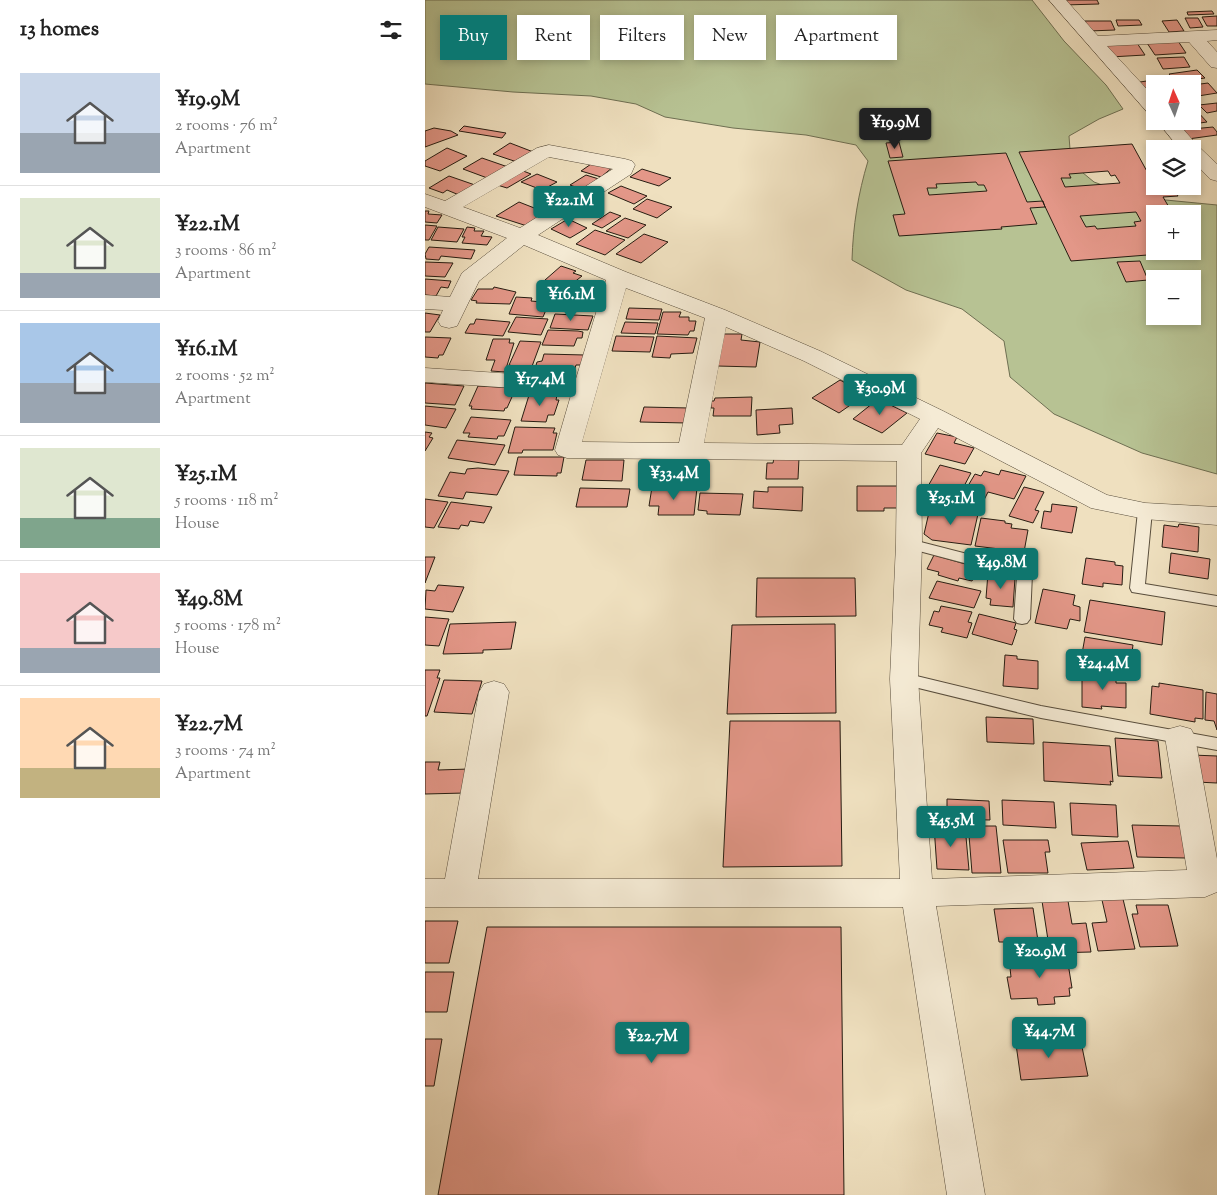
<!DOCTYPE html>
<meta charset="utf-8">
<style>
body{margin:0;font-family:"Sorts Mill Goudy",serif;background:#f2f2f2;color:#222;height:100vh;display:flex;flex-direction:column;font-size:19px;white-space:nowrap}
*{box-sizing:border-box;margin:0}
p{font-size:16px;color:#767676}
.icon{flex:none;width:28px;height:28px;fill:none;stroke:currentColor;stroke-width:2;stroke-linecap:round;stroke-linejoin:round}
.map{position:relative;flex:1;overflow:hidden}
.drawer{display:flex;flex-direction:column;background:#fff;width:425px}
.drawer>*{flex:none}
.hud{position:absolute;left:15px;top:15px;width:475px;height:45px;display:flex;gap:10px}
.needle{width:32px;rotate:357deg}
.tools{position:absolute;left:721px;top:75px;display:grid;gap:10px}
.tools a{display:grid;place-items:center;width:55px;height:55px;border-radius:0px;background:#fff;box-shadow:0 2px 8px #0003;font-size:25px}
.price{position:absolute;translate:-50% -42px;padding:0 11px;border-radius:5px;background:#0f766e;color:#fff;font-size:16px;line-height:32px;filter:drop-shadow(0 1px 2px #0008)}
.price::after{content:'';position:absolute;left:50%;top:30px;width:15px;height:11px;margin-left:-8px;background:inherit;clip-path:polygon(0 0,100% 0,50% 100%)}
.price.on{background:#222;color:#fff}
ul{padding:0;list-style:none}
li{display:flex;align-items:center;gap:15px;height:125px;padding:0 20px}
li+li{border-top:1px solid #e0e0e0}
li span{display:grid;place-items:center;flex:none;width:140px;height:100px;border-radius:0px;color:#555}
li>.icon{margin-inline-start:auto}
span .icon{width:60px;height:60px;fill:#fffc;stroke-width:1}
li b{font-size:21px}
h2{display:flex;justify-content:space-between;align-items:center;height:60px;padding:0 20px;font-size:21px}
.pill{padding:0 18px;border-radius:0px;background:#fff;box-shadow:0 2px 8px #0003;font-size:18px;line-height:45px}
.pill.on{background:#0f766e;color:#fff}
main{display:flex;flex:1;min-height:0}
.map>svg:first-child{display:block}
.green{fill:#b7c293;stroke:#6e6f52;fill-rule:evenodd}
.building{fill:#e39788;stroke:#261c11;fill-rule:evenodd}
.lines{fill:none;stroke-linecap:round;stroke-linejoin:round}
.service-casing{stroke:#584d3c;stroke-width:2}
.minor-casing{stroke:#584d3c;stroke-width:1}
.service{fill:#f5ebd5;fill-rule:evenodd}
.minor{fill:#f5ebd5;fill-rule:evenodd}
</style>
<main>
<section class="drawer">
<h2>13 homes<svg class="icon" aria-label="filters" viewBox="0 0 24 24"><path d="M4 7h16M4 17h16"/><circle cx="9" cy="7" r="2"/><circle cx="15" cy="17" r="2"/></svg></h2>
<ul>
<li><span style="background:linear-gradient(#c9d6e8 60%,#9aa5b1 0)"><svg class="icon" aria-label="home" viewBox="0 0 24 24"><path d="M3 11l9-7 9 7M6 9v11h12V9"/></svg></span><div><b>¥19.9M</b><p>2 rooms · 76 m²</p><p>Apartment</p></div></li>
<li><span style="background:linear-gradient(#dfe7d0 75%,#9aa5b1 0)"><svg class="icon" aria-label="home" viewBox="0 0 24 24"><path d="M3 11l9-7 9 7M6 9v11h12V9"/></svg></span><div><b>¥22.1M</b><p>3 rooms · 86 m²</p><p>Apartment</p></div></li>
<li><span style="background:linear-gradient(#a9c7e8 60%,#9aa5b1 0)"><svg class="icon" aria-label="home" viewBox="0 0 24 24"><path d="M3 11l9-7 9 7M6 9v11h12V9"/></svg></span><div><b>¥16.1M</b><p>2 rooms · 52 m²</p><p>Apartment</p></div></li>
<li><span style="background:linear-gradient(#dfe7d0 70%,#7fa58c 0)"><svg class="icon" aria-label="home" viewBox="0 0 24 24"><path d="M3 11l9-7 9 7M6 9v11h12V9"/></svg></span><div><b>¥25.1M</b><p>5 rooms · 118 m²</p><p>House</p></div></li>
<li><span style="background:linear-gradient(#f6c9c9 75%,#9aa5b1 0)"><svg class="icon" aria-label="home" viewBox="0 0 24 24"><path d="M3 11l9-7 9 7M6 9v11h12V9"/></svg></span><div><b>¥49.8M</b><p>5 rooms · 178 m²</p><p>House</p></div></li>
<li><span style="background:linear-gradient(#ffd9b3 70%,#c2b280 0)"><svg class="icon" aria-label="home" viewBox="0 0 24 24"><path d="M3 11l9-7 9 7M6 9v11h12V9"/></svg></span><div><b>¥22.7M</b><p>3 rooms · 74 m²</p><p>Apartment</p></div></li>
</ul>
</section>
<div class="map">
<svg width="792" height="1195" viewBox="0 0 792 1195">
<rect width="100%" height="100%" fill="#efe0bf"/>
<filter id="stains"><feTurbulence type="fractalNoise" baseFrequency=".004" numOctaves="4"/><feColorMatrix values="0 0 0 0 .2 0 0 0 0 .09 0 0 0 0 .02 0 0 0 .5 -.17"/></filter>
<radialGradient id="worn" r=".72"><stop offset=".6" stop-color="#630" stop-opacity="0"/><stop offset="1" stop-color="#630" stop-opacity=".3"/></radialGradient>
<path class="green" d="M0 0H607L639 41 681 85 698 109 674 119 644 136 646 163 669 182 710 197 792 205V474L717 453 629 414 585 377 579 341 537 309 481 290 427 260C428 226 433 194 443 161L431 145 381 135 308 128 240 117 211 104 166 96 88 92 0 84ZM730 214H768V251H730ZM730 279H768V316H730Z"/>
<path class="building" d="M636 0H672L674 4 638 5Z
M787 11 789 14 763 15 762 12Z
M792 16V26H782L777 17Z
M760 18H773L778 27 765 28Z
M691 20H714L717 25 693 26Z
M752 20 759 31 744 32 737 21Z
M660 21H686L690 30 664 31Z
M753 41 761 53 730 55 722 43Z
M712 43 720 55 685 57 677 45Z
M759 57 765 67 738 69 732 58Z
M772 70 780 78 752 82 744 74Z
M742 78 749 84H730V88L722 89 715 82Z
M783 83 792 93 773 96 768 91V85Z
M792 103V111L782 113 774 105Z
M771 110 782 122 754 126 749 121H768V111Z
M39 126 81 133 77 138 34 131Z
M788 127 792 132V135L763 139 756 130Z
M9 128 26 131 33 135 0 147V131Z
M474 142 478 157 465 158 461 143Z
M85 143 111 153 95 163 68 154Z
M707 144 730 186 735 191 749 190 753 196 738 197 748 214H730V251H768V246L772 253 736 256 735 254 646 261 594 152ZM683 171 686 176 690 175 695 183 640 187 636 178H646L644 174ZM711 212 716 221 709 222 711 226 672 229 670 226 661 227 655 216Z
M22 148 42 156 15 171 0 166V161Z
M581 153 602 202 618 201 620 207 605 208 612 224 576 227 577 229 474 236 468 215 480 214 463 161ZM551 182 553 185H559L562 191 504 195 502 188H512L511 184Z
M57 158 83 167 65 179 38 169Z
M169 162 188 167 176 177 156 171Z
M93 169 106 174 82 188 69 184Z
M217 169 246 178 234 186 205 177Z
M112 174 132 182 117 190 96 182Z
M161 175 177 180 161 191 145 185Z
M24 176 50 185 34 195 22 190 18 193 4 188Z
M196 186 222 196 209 204 183 193Z
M222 199 247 207 232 218 208 209Z
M94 202 122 213 102 226 71 216Z
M0 211H4L3 214 17 215 12 223 0 222Z
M185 212 196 216 177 228 167 224Z
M200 218 221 225 203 238 181 231Z
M143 219 162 228 145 238 126 229Z
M0 225 12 226 4 240H0Z
M13 227 39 229 32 242 6 240Z
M42 227 50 228 49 231H59L56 236 67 237 62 245 37 243 40 237H37Z
M170 230 200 240 180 255 151 244Z
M219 234 243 242 216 263 191 254Z
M4 247 50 250 46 259 16 256 14 260 1 259 0 254Z
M715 261 723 280 701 282 692 262Z
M0 262 28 263 20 277 0 276Z
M136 266 151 271 148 273 157 276 143 287 120 280Z
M0 279 26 281 23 288 16 287 11 296 0 295Z
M69 287 91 292 85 304 51 303 52 301 46 300 53 289H68Z
M143 289 173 290 168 308H160V311L138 310V305H132L133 300H139Z
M91 297 107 298 106 301 117 302 115 305H123L118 317 84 314Z
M204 308 237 309 234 320 201 319Z
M238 312H256L254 317H264V321H271L269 331H265L263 335 232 334Z
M0 313 15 315 5 332H0Z
M130 314 168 316 163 330 125 328Z
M91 317 123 319 116 335 83 332Z
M51 319 85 322 78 336 40 333 45 324H49Z
M200 322 233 323 230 334 196 333Z
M123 330 153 331 158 332 157 338H152L149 346 117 345Z
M297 334H317L316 340 335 342 331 367 292 366Z
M191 336 229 337 225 352 187 351Z
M232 336 272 338 268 353 246 354 245 358 227 357Z
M0 337 26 338 18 355H14L13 358 0 357Z
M68 339H85L84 343H89L80 372 66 371 70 360H61Z
M95 341 116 342 106 369 89 368V366L84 365Z
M119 354 160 355 157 365H151L148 374 116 376V373L109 372 112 362 117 361Z
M415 380 441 394 414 413 387 398Z
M0 383 39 386 30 405 0 403Z
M53 386 91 388 82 408H80L79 411 46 409 47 406H44Z
M105 392 125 393V395H132L131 400H134L129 415H123L121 422 96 421Z
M327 397 326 416H288L289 408H286V401H289L290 398Z
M453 399 482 413 457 433 428 419Z
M0 406 31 409 21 428 0 425Z
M219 407 264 408 262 423 215 422Z
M367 408 368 424 354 425 355 433 332 435 331 410Z
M46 417 86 420 79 436H73L72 439 43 437 45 433H38Z
M90 427 130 428 128 433H132L128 450H98L97 453H83Z
M0 432 7 433 4 437 8 438 0 451Z
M512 433 532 437 529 443 549 448 540 464 500 454Z
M32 440 80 445 70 465 23 458Z
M93 457H139L136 473H132V476L89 475Z
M349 458H374L373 479H341L342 463H348Z
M161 460H199L197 481 157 480Z
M515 465 546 473 530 503 498 495Z
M53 468 84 471 72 495 41 492 38 499 13 496 25 472 40 474 42 469Z
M576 470 601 476 589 499 563 492 558 502 537 496 550 474 556 476 559 471 574 475Z
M432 486H473L474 508H459V511H432Z
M227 487 272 488 269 515H233L234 506H224Z
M343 487H378L377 511 328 508 329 491 343 492Z
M599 487 619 492 610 510 614 511 608 523 584 516Z
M155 488 205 489 202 507H151Z
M275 493 318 494 315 515 282 514V511L273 510Z
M0 499 23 502 9 528 0 527Z
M26 502 67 507 59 523 45 521 43 526 36 525 34 529 13 527Z
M627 504 652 507 647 533 616 528 619 511 626 512Z
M505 508 553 514 546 545 507 540 499 534Z
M556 518 580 521V523L587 524 586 528 603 530 599 552 550 546Z
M754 524 774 527 773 552 737 547 739 525 753 527Z
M746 553 785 559 783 579 744 573Z
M509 555 554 568 547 581 534 578 533 581 513 575 514 572 502 569Z
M0 557H10L0 583Z
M661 558 690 562V565L698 566 697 585 678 583V587L657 584Z
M563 573 580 575V577L590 578 588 607 565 605 566 599 561 598Z
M332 578H430L431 616 331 617Z
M512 581 556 591 549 608 504 598Z
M13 585 39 587 28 612 0 609 1 590 10 591Z
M618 589 650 595 648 605 655 607V621L645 619 642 629 610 623Z
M665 600 740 612 737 645 659 632Z
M516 606 547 612 543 622 547 623 542 638 516 632 518 628 504 625 509 611 514 612Z
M554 614 591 623 589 629 592 630 587 645 547 634Z
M0 617 24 619 14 646 0 645Z
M91 622 86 649 58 650V653L18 654 25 624Z
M410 624 411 713 302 714 307 625Z
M660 637 708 645 705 667 681 663 680 669 655 665Z
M580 655 592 656V659L613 661V689L578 686Z
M0 670H15L12 678H15L2 716H0Z
M657 672 691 675V683H701V708L676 706 677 709 657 707Z
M19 680 57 681 47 714 9 712Z
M734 683 778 690V719L770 718V722L725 714 727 686 734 687Z
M781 692 792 694V730L789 721 780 720Z
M561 717 608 719 609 744 562 742Z
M305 721H415L417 866 298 867Z
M690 738 733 741 737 778 693 776Z
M618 742 685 746 688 782 685 781 686 785 619 781Z
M767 755 792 756V783L771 782Z
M0 762H15L13 770 44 769 40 793 0 794Z
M522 799 564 801 565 820 522 819Z
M577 800 629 802 631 828 578 825Z
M645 803 691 805 693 837 647 835Z
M707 825 756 826 761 858 712 857Z
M509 826H540L544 870 512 869Z
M548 826H571L576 873H547L544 835 549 834Z
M578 840H623L625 852H620L623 873H583Z
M703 841 709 868 662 870 656 843Z
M698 899 710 949 673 951 667 923 682 922 677 900Z
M617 901H643L647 924 661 923 666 952 625 953Z
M711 905H743L753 946 715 947 707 914H713Z
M608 908 613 941H604L605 948 582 949 581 942H574L569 909Z
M0 921H33L24 963H0Z
M62 927H416L419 1195H13Z
M642 957 647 988H644L645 996 629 997 630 1004 613 1005 612 998 586 999 582 977H586L584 959Z
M0 972H29L22 1012H0Z
M631 1036 633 1048 657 1047 663 1076 596 1080 590 1037Z
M0 1039H17L9 1086H0Z"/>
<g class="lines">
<defs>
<path id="service" d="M720 506 725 508 727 511 720 584 792 596V606L707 592 705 588 713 511 715 508Z
M484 539 605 570 607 574 605 619 602 623 597 624 592 623 589 619 592 577 479 547 477 544 479 541Z
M479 673 616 706 792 738V750L616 718 473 683 471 679 473 675Z"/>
<path id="minor" d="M624 0H641L673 36 792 30V40L782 41 792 52V68L786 67 764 42 682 46 730 98V115L723 113Z
M732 121H751L773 146 792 164V181L785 179 768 161V149H755Z
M124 145 200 159 207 161 210 165 206 174 113 235 201 272 300 310 395 351 518 411 682 495 720 503 792 507V525L720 519 666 508 513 428 496 453 497 544 493 679 507 879 762 870 740 737 744 729 755 726 766 729 770 737 792 859V892L780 897 511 906 560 1195H522L478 907H0V879H20L54 692 59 684 69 681 79 684 84 692 53 879H475L465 679 471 544 472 461 142 458 133 455 130 450 146 395 103 389 0 382V368L103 375 150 382 181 280 99 245 54 281 32 326 24 328 16 326 13 321 18 310 0 309V295L25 297 37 273 82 238 0 207V194L20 201 112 148ZM124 157 188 169 95 228 38 207ZM201 288 280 318 254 443 157 442ZM301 327 379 361 495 419 477 445 279 443Z"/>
</defs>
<use href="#service" class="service-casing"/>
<use href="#minor" class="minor-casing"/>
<use href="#service" class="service"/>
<use href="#minor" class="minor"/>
</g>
<rect width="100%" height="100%" filter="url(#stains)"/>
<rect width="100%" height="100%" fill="url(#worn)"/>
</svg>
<div class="tools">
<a><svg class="needle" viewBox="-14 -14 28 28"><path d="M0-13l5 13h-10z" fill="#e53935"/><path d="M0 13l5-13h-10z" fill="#767676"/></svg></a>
<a><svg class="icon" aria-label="layers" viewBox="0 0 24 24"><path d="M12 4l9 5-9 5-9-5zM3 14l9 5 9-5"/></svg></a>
<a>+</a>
<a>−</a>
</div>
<b class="price on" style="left:470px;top:150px">¥19.9M</b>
<b class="price" style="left:144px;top:228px">¥22.1M</b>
<b class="price" style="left:146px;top:322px">¥16.1M</b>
<b class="price" style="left:115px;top:407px">¥17.4M</b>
<b class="price" style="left:455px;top:416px">¥30.9M</b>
<b class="price" style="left:249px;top:501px">¥33.4M</b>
<b class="price" style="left:526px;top:526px">¥25.1M</b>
<b class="price" style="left:576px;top:590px">¥49.8M</b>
<b class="price" style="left:678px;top:691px">¥24.4M</b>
<b class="price" style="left:526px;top:848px">¥45.5M</b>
<b class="price" style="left:615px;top:979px">¥20.9M</b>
<b class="price" style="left:624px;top:1059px">¥44.7M</b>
<b class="price" style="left:227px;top:1064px">¥22.7M</b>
<div class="hud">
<a class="pill on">Buy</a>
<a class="pill">Rent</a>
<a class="pill">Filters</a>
<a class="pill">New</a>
<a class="pill">Apartment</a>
</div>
</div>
</main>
